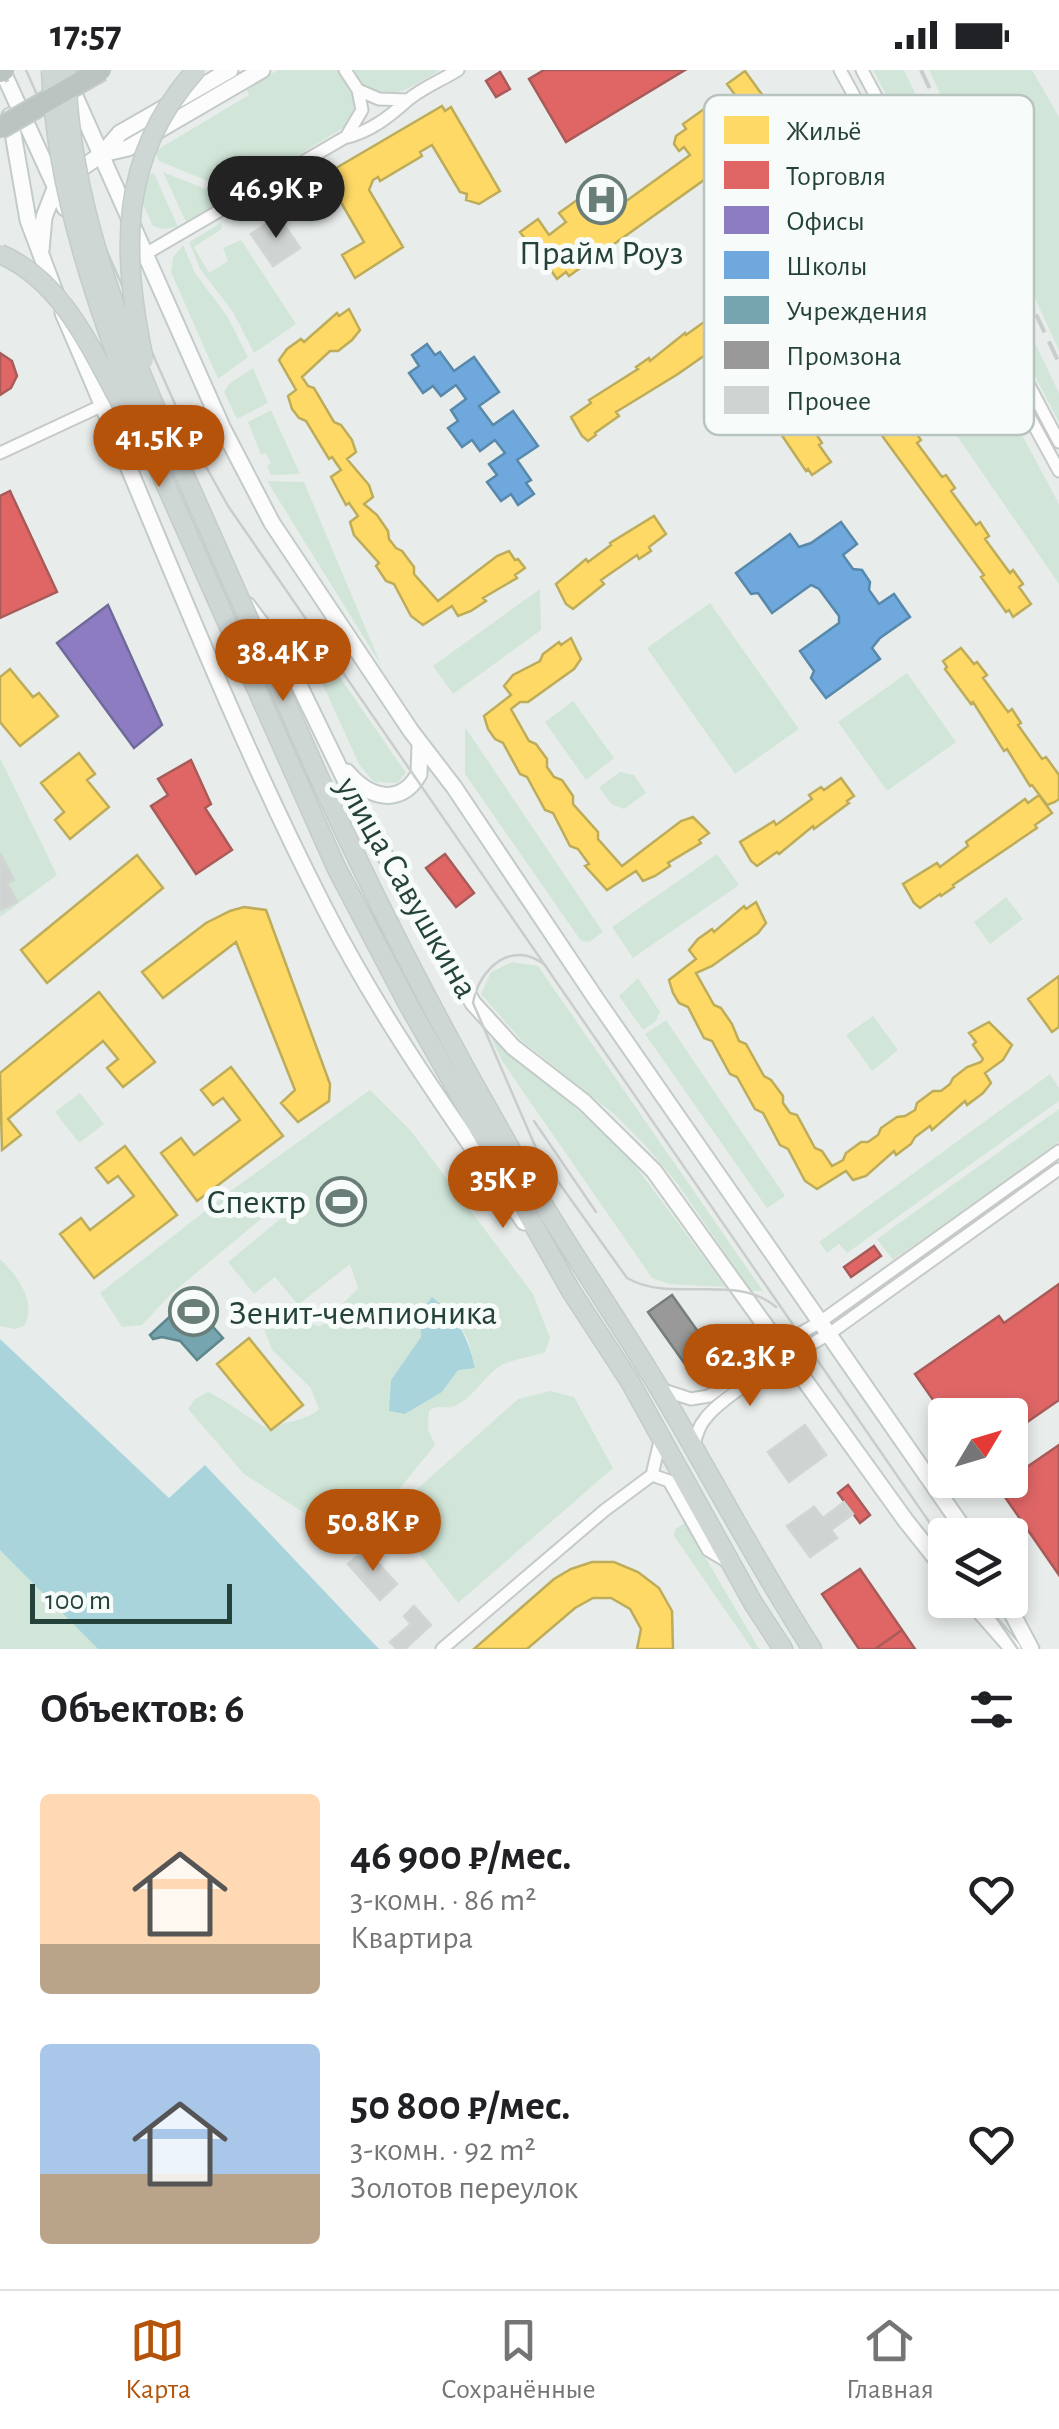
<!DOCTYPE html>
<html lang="ru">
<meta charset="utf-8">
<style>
body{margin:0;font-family:"Alegreya Sans",sans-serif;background:#f2f2f2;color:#202124;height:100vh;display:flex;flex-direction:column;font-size:38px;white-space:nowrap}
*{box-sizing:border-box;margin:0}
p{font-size:32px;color:#757577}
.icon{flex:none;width:55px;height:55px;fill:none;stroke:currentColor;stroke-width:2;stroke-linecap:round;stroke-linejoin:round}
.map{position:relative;height:1579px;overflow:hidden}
.details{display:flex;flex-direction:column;background:#fff;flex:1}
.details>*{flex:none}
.needle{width:65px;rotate:52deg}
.tools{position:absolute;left:928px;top:1328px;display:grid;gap:20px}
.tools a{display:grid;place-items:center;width:100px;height:100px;border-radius:10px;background:#fff;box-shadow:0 5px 15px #0003;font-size:50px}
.scale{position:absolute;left:30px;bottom:25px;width:202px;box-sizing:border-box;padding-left:10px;border:5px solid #24423a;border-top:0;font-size:28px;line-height:35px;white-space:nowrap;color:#24423a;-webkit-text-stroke:8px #f7fbf9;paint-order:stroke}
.price{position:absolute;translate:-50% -85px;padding:0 22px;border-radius:35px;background:#b45309;color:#fff;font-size:32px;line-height:65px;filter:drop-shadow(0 2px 5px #0008)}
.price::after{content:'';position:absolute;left:50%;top:60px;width:30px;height:22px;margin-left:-15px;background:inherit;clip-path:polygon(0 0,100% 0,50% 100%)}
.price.selected{background:#222;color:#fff}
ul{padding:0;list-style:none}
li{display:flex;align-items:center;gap:30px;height:250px;padding:0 40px}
li span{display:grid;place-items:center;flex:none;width:280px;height:200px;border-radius:10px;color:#555}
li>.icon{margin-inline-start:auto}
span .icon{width:120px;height:120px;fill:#fffc;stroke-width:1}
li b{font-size:42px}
h2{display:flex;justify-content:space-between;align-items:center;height:120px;padding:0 40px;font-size:42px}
.status{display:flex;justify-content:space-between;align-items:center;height:70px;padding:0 50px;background:#fff;direction:ltr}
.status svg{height:28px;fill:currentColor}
.tab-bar{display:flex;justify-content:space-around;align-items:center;height:140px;border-top:2px solid #e0e0e0;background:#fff;font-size:28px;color:#757577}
.tab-bar a{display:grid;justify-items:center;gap:5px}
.tab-bar .selected{color:#b45309}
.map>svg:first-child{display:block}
.green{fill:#d1e6d8;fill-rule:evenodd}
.water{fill:#a9d4db}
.homes{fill:#ffd966;stroke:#bdac59;stroke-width:2.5}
.shops{fill:#e06666;stroke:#a85b59;stroke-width:2.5}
.offices{fill:#8e7cc3;stroke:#6e6b9a;stroke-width:2.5}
.schools{fill:#6fa8dc;stroke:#5889ab;stroke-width:2.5}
.public{fill:#76a5af;stroke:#5d878c;stroke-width:2.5}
.industry{fill:#999;stroke:#767f7c;stroke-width:2.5}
.building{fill:#cfd4d2;stroke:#d1d6d4;stroke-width:2.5}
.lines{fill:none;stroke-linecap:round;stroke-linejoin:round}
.minor-casing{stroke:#c5cac8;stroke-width:15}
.secondary-casing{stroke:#c3cbc8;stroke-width:19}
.primary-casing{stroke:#c3ccc9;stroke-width:21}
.minor{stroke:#fcfcfc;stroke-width:11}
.secondary{stroke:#fcfcfc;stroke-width:15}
.primary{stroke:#cfd7d5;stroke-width:18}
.tram{stroke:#c9cdcc;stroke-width:2.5}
.rail{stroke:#c9cdcc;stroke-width:4;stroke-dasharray:20 10;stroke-linecap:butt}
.primary-bridge-casing{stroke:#c3ccc9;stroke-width:21;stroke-linecap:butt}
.motorway-bridge-casing{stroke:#c3ccc9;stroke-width:24;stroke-linecap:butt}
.primary-bridge{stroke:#cfd7d5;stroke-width:18}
.motorway-bridge{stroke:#bcc4c2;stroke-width:20}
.labels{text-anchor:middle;stroke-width:10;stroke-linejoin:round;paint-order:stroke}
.poi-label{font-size:35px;fill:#24423a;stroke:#f7fbf9}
.street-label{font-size:35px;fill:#24423a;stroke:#f7fbf9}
.key{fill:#f7fbf9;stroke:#b8c4c0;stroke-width:2.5}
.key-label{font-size:28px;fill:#24423a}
</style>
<div class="status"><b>17:57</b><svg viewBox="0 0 49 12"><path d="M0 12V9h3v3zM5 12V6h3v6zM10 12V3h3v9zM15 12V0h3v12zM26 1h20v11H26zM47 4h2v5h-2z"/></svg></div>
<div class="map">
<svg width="1059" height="1579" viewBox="0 0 1059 1579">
<rect width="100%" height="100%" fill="#e8edeb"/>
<path class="green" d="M278 0H339L353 24 357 41 348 55 232 125 227 119 159 91 155 81 249 25 246 18Z
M351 0H440C410 18 374 45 351 0Z
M873 0H904L1059 323V352Z
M929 0H1032L1059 47V280Z
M163 102 221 125 223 130 186 152Z
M154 103 178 157 162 159 153 156 132 111Z
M221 153 222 159 194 177 209 203 228 191 223 178 241 170 296 254 254 283 233 242 200 199 189 172Z
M183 175 195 203 227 246 248 287 218 309 171 202 173 187Z
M253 298 268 333 237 349 224 322 229 314Z
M1004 331 1059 434V514L957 366Z
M271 340 300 404 271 405 267 396 271 393 265 383 261 385 248 352Z
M267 411 304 412 381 595Z
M540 519 541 560 453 624 433 596Z
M710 533 799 659 735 704 647 578Z
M299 548 406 703 397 713 374 712 360 696 294 552Z
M907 603 956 672 887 721 838 652Z
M573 631 614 688 586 710 545 652Z
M465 657 603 862 589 872 581 871 465 704Z
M0 688 57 805 0 847Z
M620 702 634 705 646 723 624 739 611 734 599 717Z
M717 784 739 815 633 888 612 857Z
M1006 827 1023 849 990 874 974 852Z
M512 892 538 896 763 1221H751L677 1113 645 1075 614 1044 521 970 481 924 491 902Z
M638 908 660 942 656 951 643 960 619 926Z
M873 946 898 980 872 1001 846 965Z
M666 950 785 1126 767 1138 645 964Z
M491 968 565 1028 630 1089 726 1217 669 1214 652 1208 502 991Z
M1050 1004 1059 1018V1031L847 1183 839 1174 827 1183 819 1172Z
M370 1020 411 1061 533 1224 550 1268 545 1282C535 1286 506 1291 500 1296 483 1307 472 1331 451 1337 441 1339 438 1334 429 1341L428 1359 435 1375 396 1423 364 1446 312 1448 244 1404 188 1339 195 1329 208 1322C231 1333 248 1349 271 1360 286 1349 304 1353 319 1339L310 1317 272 1280 259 1245 283 1240 320 1257 358 1218 350 1194 298 1235 275 1207 254 1224 228 1192 308 1126 274 1138 172 1223 142 1255 122 1257 100 1223 232 1120ZM453 1244 468 1270 475 1297 458 1299 442 1322 405 1344 391 1310 421 1267Z
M80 1023 104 1054 79 1073 55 1042Z
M1059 1039V1072L893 1190 877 1169Z
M0 1189C17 1205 38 1233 24 1256L15 1259 0 1256Z
M550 1321 574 1327 613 1398 458 1533 389 1444 518 1329Z
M685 1453 758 1577 759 1579H752L674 1466 675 1459Z
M0 1480 5 1484 98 1579H0Z"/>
<path class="water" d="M432 1227C457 1247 468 1266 475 1298L458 1300 442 1322 405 1344 389 1341 391 1310 421 1267 420 1243Z
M0 1269 169 1428 205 1395 379 1579H98L0 1480Z"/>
<path class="homes" d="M745 1 768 33 763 37 766 41 770 39 778 51 769 57 773 61 569 206 566 202 557 209 548 196 551 194 549 191 544 194 520 162 538 149 549 165 566 152 559 143 591 120 594 125 604 118 613 119 617 126 612 129 618 137 690 85 684 77 679 81 674 74 676 66 686 59 683 54 714 32 721 41 738 29 727 14Z
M442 36 445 41 451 37 500 121 479 134 466 130 467 124 460 122 432 75 420 82 422 86 380 111 378 107 373 110 369 120 403 177 355 208 342 185 364 172 328 110 331 101Z
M349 239 360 260 352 270 338 281H330L302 307 308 316 314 318 334 352 341 355 352 370 356 382 347 389 369 415 373 427 364 434 377 445 388 461 389 469 396 478 402 481 414 497V504L438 531 497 486 509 481 515 490 518 489 525 498 515 505 517 508 483 528 486 531 471 541 458 546 452 536 423 555 411 546 394 514 386 511 376 496 379 493 354 465 350 452 358 446 349 433 346 435 331 407 341 400 332 387 329 389 306 351 299 348 292 339 288 326 296 320 279 290 287 279 301 269 304 272 337 243 339 246Z
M734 243 755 277 751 280 775 314 779 311 789 325 785 327 809 362 813 359 822 373 819 375 831 392 812 405 808 399 806 401 733 293 730 295 722 282 724 281 717 271 705 279 708 283 678 304 616 342 619 346 595 363 596 365 588 371 582 366 571 347 591 333 589 330 638 299 636 297 649 288 650 291 685 263 686 265 704 252 710 261Z
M896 342 908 360 912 357 921 370 917 373 942 407 946 405 955 418 951 421 976 455 980 452 989 466 985 469 1010 503 1013 500 1023 514 1019 517 1031 534 1013 547 1009 540 1006 542 981 507 984 505 880 363 882 362 878 355Z
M654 446 666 464 649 477 651 481 639 489 637 485 601 510 604 514 573 539 566 534 556 514 586 489 588 492 611 475 610 473Z
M571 568 581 589 574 599 528 632H520L511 639 529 671 536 674 547 689V697L554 707 562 710 573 726V734L598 762V769L622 796 681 751 693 747 709 763 699 770 701 773 668 793 670 796 655 806 643 811 636 801 607 820 585 796 589 794 578 779 570 776 553 743 545 740 527 707 520 704 503 673 495 669 488 659 484 646 511 625 504 616 513 605 540 591 543 584 559 572 561 575Z
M961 578 974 594 977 592 987 605 983 608 1008 642 1012 639 1021 653 1018 655 1042 689 1046 687 1059 705V729L1055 732 1047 735 1032 715 1030 716 1007 679 1004 681 973 632 971 634 945 599 947 597 943 591Z
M10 599 33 627 39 623 58 646 20 676 0 652V607Z
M79 683 95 704 87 710 109 737 70 769 55 750 64 742 41 713Z
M841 708 854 726 847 731 849 733 814 759 813 756 779 784 777 782 757 796 751 791 740 772 774 751 776 755 812 729 809 725 821 717 824 720Z
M1039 725 1052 743 1035 755 1037 758 953 815 954 817 941 826 940 824 920 838 914 833 903 814 937 793 940 797 968 776 966 772 1025 729 1028 733Z
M137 785 163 818 47 913 21 880Z
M756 832 766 853 758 863 712 896 696 903 714 935 721 938 732 954 739 971 746 974 764 1006 771 1010 783 1026V1033L790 1043 797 1045 815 1078 822 1081 832 1096 843 1090 846 1083 861 1072H868L878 1065 881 1058 897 1047 905 1046 915 1040 917 1033 933 1021H941L950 1014 953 1008 967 997 981 992 983 989 973 975 976 972 969 963 989 952 1012 975 1003 990 985 1003 991 1013 983 1023 967 1035 965 1031 932 1060 930 1056 915 1067 911 1074 896 1085 894 1081 866 1106 853 1110 846 1101 817 1119 805 1111 788 1079 780 1075 763 1043 755 1039 737 1007 730 1004 712 971 704 968 688 937 679 933 673 923 669 910 696 889 689 880 698 869 712 859 714 862 744 836 746 839Z
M244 837 266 840 330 1014 329 1031 298 1052 281 1033 295 1020 236 872 163 928 142 902 206 853 230 841Z
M1059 906V957L1052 962 1028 929Z
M99 922 155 992 123 1017 107 998 118 989 103 971 8 1049 21 1065 2 1080 0 1003Z
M231 997 283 1066 197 1131 161 1083 181 1068 194 1085 240 1050 223 1028 213 1035 201 1020Z
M125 1076 177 1145 94 1208 60 1164 81 1148 90 1160 134 1126 118 1106 108 1113 96 1098Z
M249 1268 303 1335 271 1360 217 1294Z
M592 1492H614L638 1502 659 1518 672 1541 673 1579H637L641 1559 630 1539 611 1528H593L575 1538 527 1579H474L554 1509 571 1499Z"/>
<path class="shops" d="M544 0H685L566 72 529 9Z
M500 2 510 19 496 27 486 11Z
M0 283 12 291 17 306 11 318 0 325Z
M10 421 57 522 0 548V426Z
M191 690 211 734 205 738 232 780 196 804 151 736 168 725 158 709Z
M445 784 474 823 456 837 426 798Z
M874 1176 881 1186 851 1207 844 1197Z
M1059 1214V1330L1010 1364V1345L945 1347 915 1304 999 1246 1004 1253Z
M1059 1375V1505L998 1417Z
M848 1415 870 1445 860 1453 838 1423Z
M860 1499 902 1560 875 1579H859L822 1524Z
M902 1560 915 1579H875Z"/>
<path class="offices" d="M108 535 162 655 134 678 57 573Z"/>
<path class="schools" d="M427 274 435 285 440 282 454 301 474 287 499 322 479 336 493 355 513 341 538 376 517 390 531 410 526 413 534 424 518 435 511 424 501 431 487 412 497 405 489 394 505 383 495 370 480 381 472 370 462 377 448 358 458 351 451 340 466 329 456 315 441 326 433 316 423 323 409 303 419 296 412 285Z
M841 452 857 474 843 485 853 499 862 500 870 512 869 520 879 534 894 524 910 547 880 568 872 578 880 589 826 628 811 608 814 601 800 581 839 553V546L819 519 811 515 772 543 758 523 751 524 736 503 790 464 799 477 811 473Z"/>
<path class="public" d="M193 1225 211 1246 207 1250 223 1268 197 1290 180 1271 162 1267 153 1269 150 1265Z"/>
<path class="industry" d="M672 1225 716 1287 692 1304 648 1242Z"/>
<path class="building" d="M278 146 300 178 273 196 251 164Z
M0 783 14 810 7 813 17 832 0 840Z
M805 1355 826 1385 789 1412 768 1382Z
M844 1432 853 1444 831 1460 837 1468 810 1487 787 1456 814 1437 823 1448Z
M365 1479 397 1514 380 1530 348 1494Z
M414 1536 431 1555 405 1579H397L390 1572 411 1554 404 1546Z"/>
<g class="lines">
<defs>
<path id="minor" d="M345 0 358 20 362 40 346 67
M840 0 1059 401
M862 0 1059 372
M358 20 379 29 408 30
M147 183 344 68C370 62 389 47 408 30 422 18 442 10 458 0
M0 383 103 335
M660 1319 691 1329 709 1326 780 1275 820 1252 1059 1081
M660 1371 652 1405 669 1411 708 1480 728 1492
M693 1378C696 1367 698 1357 705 1349 723 1324 799 1281 829 1264L1059 1099
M442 1579 605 1440 652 1405"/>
<path id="secondary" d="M2 0 65 138
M70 15 223 359 272 453 411 661 454 717 596 929 968 1465
M10 46 28 150 55 222
M102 84 128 78 262 0
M41 180 44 147 56 116 102 84 120 63 230 0
M63 243C150 442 226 646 325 839 381 949 454 1051 524 1152
M247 535 285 586 369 759 473 933 513 977 584 1032 654 1101 906 1451 945 1500
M347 702C368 727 400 738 419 704L420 675
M970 1530 1013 1579
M1005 1530 1031 1579"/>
<path id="primary" d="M157 395 336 797 408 934 571 1221 629 1310 753 1533 783 1579
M317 703C383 848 457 989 538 1126 577 1191 620 1253 659 1318 711 1405 757 1494 812 1579"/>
</defs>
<use href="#minor" class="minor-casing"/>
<use href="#secondary" class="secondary-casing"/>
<use href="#primary" class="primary-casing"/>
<use href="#minor" class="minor"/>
<use href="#secondary" class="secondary"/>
<use href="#primary" class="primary"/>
<path class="tram" d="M26 0 191 370 228 436 945 1475
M546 896C513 868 479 898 473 933L539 1085 627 1208C672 1234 735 1202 776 1237
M534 1051 596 1142
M984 1530 1018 1579"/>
<path class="rail" d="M921 0 1059 293"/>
<defs>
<path id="primary-bridge" d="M51 0C56 138 110 268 157 395
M66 0C70 151 134 290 194 426 235 518 276 611 317 703
M0 184C70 214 97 295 134 356
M144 290C121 183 118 87 196 0"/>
<path id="motorway-bridge" d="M0 2 4 0
M0 58 101 0"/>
</defs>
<use href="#primary-bridge" class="primary-bridge-casing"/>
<use href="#motorway-bridge" class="motorway-bridge-casing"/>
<use href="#primary-bridge" class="primary-bridge"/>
<use href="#motorway-bridge" class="motorway-bridge"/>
</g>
<defs>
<symbol id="hospital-ring" viewBox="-11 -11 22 22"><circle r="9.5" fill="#f7fbf9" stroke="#697e78" stroke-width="1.5"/><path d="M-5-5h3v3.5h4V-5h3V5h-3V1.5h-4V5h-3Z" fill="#697e78"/></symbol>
<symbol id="stadium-ring" viewBox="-11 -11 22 22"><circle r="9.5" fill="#f7fbf9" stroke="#697e78" stroke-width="1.5"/><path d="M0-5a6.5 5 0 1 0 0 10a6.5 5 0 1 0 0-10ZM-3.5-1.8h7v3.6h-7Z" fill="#697e78"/></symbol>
</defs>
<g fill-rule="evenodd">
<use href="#hospital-ring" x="574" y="102" width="55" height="55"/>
<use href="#stadium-ring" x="314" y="1104" width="55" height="55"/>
<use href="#stadium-ring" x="166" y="1214" width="55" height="55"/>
</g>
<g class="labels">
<g class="poi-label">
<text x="601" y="194">Прайм Роуз</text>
<text x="306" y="1143" text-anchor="end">Спектр</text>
<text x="229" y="1254" text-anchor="start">Зенит-чемпионика</text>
</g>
<g class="street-label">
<text transform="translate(408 817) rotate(60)" y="12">улица Савушкина</text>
</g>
</g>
<rect x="704" y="25" width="330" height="340" rx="15" class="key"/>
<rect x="724" y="46" width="45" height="28" fill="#ffd966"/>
<rect x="724" y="91" width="45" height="28" fill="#e06666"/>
<rect x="724" y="136" width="45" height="28" fill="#8e7cc3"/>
<rect x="724" y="181" width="45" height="28" fill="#6fa8dc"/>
<rect x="724" y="226" width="45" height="28" fill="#76a5af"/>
<rect x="724" y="271" width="45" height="28" fill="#999"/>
<rect x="724" y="316" width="45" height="28" fill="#cfd4d2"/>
<g class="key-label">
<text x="786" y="70">Жильё</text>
<text x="786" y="115">Торговля</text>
<text x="786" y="160">Офисы</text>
<text x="786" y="205">Школы</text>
<text x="786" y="250">Учреждения</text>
<text x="786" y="295">Промзона</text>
<text x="786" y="340">Прочее</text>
</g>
</svg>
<div class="tools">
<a><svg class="needle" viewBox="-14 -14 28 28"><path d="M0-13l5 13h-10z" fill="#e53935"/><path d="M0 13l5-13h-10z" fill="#757577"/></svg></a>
<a><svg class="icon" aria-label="layers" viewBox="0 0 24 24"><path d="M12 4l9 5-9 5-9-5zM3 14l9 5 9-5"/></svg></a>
</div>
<div class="scale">100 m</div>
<b class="price selected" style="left:276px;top:171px">46.9K ₽</b>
<b class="price" style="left:159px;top:420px">41.5K ₽</b>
<b class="price" style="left:283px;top:634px">38.4K ₽</b>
<b class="price" style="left:503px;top:1161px">35K ₽</b>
<b class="price" style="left:750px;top:1339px">62.3K ₽</b>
<b class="price" style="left:373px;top:1504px">50.8K ₽</b>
</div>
<section class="details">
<h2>Объектов: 6<svg class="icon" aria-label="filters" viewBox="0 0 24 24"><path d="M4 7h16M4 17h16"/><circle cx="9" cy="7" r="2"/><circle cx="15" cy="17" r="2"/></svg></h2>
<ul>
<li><span style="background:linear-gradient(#ffd9b3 75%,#b9a48a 0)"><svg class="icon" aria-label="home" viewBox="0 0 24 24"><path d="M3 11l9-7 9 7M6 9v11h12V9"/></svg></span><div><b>46 900 ₽/мес.</b><p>3-комн. · 86 m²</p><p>Квартира</p></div><svg class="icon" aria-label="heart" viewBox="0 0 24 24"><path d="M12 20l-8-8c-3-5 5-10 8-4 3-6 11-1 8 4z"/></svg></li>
<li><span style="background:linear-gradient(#a9c7e8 65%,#b9a48a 0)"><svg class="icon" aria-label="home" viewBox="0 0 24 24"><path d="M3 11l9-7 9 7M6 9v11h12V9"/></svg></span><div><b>50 800 ₽/мес.</b><p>3-комн. · 92 m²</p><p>Золотов переулок</p></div><svg class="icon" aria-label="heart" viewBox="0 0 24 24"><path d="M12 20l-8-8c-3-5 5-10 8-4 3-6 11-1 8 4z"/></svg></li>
</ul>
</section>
<nav class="tab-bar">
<a class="selected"><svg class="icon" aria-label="map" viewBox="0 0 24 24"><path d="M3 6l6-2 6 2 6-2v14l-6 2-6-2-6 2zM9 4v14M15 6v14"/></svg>Карта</a>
<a><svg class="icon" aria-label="saved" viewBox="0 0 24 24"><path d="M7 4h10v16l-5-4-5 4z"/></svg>Сохранённые</a>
<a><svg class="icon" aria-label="home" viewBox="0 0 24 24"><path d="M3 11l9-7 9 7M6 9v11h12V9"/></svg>Главная</a>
</nav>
